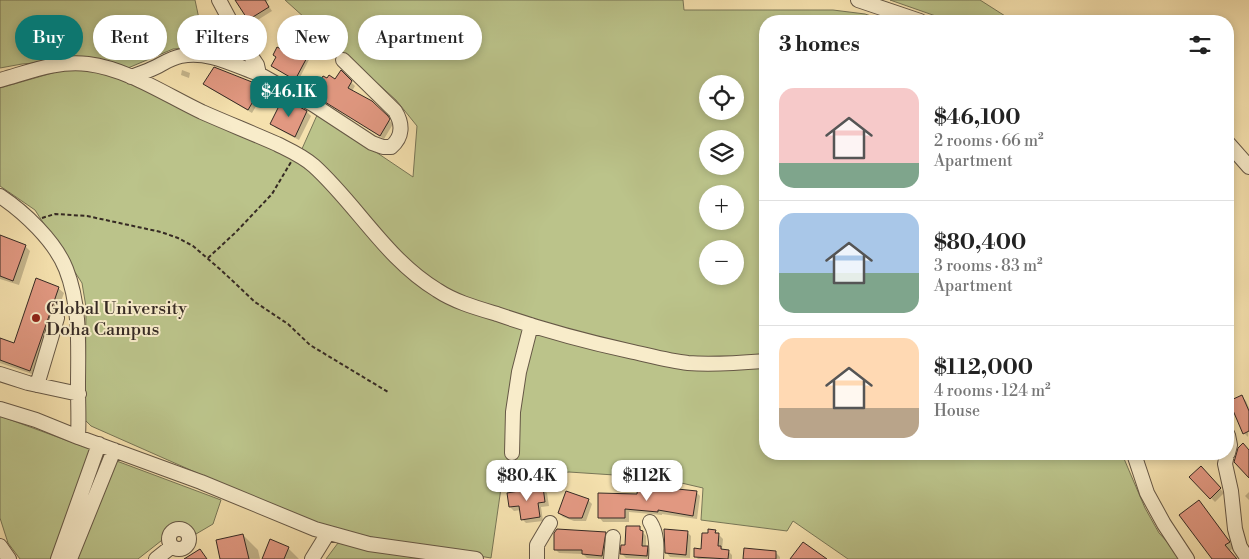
<!DOCTYPE html>
<meta charset="utf-8">
<style>
body{margin:0;font-family:"Libre Bodoni",serif;background:#f6f6f6;color:#222;height:100vh;display:flex;flex-direction:column;font-size:19px;white-space:nowrap}
*{box-sizing:border-box;margin:0}
p{font-size:16px;color:#767676}
.icon{flex:none;width:28px;height:28px;fill:none;stroke:currentColor;stroke-width:2;stroke-linecap:round;stroke-linejoin:round}
.map{position:relative;flex:1;overflow:hidden}
.sheet{position:absolute;left:759px;top:15px;width:475px;height:445px;display:flex;flex-direction:column;background:#fff;border-radius:20px;box-shadow:0 2px 8px #0003}
.sheet>*{flex:none}
.top-card{position:absolute;left:15px;top:15px;width:475px;height:45px;display:flex;gap:10px}
.buttons{position:absolute;left:699px;top:75px;display:grid;gap:10px}
.buttons a{display:grid;place-items:center;width:45px;height:45px;border-radius:50%;background:#fff;box-shadow:0 2px 8px #0003;font-size:25px}
.price{position:absolute;translate:-50% -42px;padding:0 11px;border-radius:10px;background:#fff;color:#222;font-size:16px;line-height:32px;filter:drop-shadow(0 1px 2px #0008)}
.price::after{content:'';position:absolute;left:50%;top:30px;width:15px;height:11px;margin-left:-8px;background:inherit;clip-path:polygon(0 0,100% 0,50% 100%)}
.price.on{background:#0f766e;color:#fff}
ul{padding:0;list-style:none}
li{display:flex;align-items:center;gap:15px;height:125px;padding:0 20px}
li+li{border-top:1px solid #e0e0e0}
li span{display:grid;place-items:center;flex:none;width:140px;height:100px;border-radius:15px;color:#555}
li>.icon{margin-inline-start:auto}
span .icon{width:60px;height:60px;fill:#fffc;stroke-width:1}
li b{font-size:21px}
h2{display:flex;justify-content:space-between;align-items:center;height:60px;padding:0 20px;font-size:21px}
.pill{padding:0 18px;border-radius:22px;background:#fff;box-shadow:0 2px 8px #0003;font-size:18px;line-height:45px}
.pill.on{background:#0f766e;color:#fff}
.map>svg:first-child{display:block}
.green{fill:#bbc38a;stroke:#787657;fill-rule:evenodd}
.shadow{fill:#0003}
.building{fill:#e19881;stroke:#362a24}
.lines{fill:none;stroke-linecap:round;stroke-linejoin:round}
.minor-casing{stroke:#665846;stroke-width:16}
.path{stroke:#362a24;stroke-width:2;stroke-dasharray:4 2.5;stroke-linecap:butt}
.minor{stroke:#f8ecca;stroke-width:14}
.poi-dot{fill:#8f2418;stroke:#f8ecca;stroke-width:2}
.labels{text-anchor:middle;stroke-width:4;stroke-linejoin:round;paint-order:stroke}
.poi-label{font-size:18px;fill:#362a24;stroke:#f8ecca;text-anchor:start}
</style>
<div class="map">
<svg width="1249" height="559" viewBox="0 0 1249 559">
<rect width="100%" height="100%" fill="#f5e1ae"/>
<filter id="stains"><feTurbulence type="fractalNoise" baseFrequency=".004" numOctaves="4"/><feColorMatrix values="0 0 0 0 .2 0 0 0 0 .09 0 0 0 0 .02 0 0 0 .5 -.17"/></filter>
<radialGradient id="worn" r=".72"><stop offset=".6" stop-color="#630" stop-opacity="0"/><stop offset="1" stop-color="#630" stop-opacity=".3"/></radialGradient>
<path class="green" d="M0 0H195L205 47 173 49 128 68 93 58 22 64 0 68Z
M285 0H683L684 10H833L865 14 886 21H765V454H1122L1145 508 1159 533 1183 559H848L793 521 787 531 701 520 703 488 660 478 569 472 502 481 491 558 381 539 317 526 91 426 85 420 86 307 82 283 35 210 0 186V88L63 70 89 69 114 75 297 160 318 113 413 177 417 126 396 100ZM708 84H735V111H708ZM708 139H735V166H708ZM708 194H735V221H708ZM708 249H735V276H708Z
M890 0H980L1013 21H950Z
M0 416 93 450 52 559H20L8 543 0 518Z
M114 460 221 500 213 524 196 534C192 527 184 523 176 524L168 529 166 537 138 559H76Z
M338 543 421 559H326Z"/>
<path class="shadow" d="M236 0H269L266 2 272 11 253 23Z
M310 51 312 54 298 81 272 66 297 55Z
M182 70 190 73 189 78 181 75Z
M341 72 355 86 352 91 376 107 393 124 384 139 314 94 328 80 335 81Z
M205 84 261 87 265 91 252 113 209 88Z
M284 100 307 112 311 116 299 140 276 128 272 124Z
M0 236 25 246 30 251 19 285 0 279Z
M58 288 64 293 35 375 0 363V339L14 344Z
M1228 380 1232 387 1228 394Z
M1242 397 1246 401 1249 408 1248 437 1244 433Z
M1200 468 1224 493 1215 502 1191 477Z
M543 489 547 493 549 506 541 507 543 521 526 523 522 519 521 510 514 511 510 507Z
M696 492 700 496 697 519 662 514V515L629 512V522H603L599 517 638 495Z
M1249 492V500L1245 496Z
M588 500 592 504 586 521H574L563 517 559 513Z
M1204 507 1234 548 1229 551 1236 559H1214Z
M639 528 646 536V547L651 552V559L626 558 622 554Z
M715 531 723 539 722 549 728 551 732 555V559H698L695 556 702 550 709 534Z
M687 532 691 536 690 558 670 557 666 552Z
M605 534 609 538 606 559 587 558 583 554 559 553 555 549Z
M243 535 258 550 260 559H221Z
M288 548 299 559H263Z
M776 553 780 557V559H744Z"/>
<path class="building" d="M235 0H265L269 7 248 20Z
M301 45 311 50 295 80 271 66 276 57 273 55 277 47 283 50 285 46 297 53Z
M214 67 262 86 248 110 203 84Z
M341 70 352 81 348 88 372 101 388 116 390 119 380 136 312 94 323 76 327 78 329 75 335 79Z
M283 98 307 111 295 137 270 124Z
M0 235 26 245 13 281 0 276Z
M36 278 59 287 30 371 0 360V338L14 343Z
M1242 395 1249 411V431L1243 434 1229 401Z
M1243 443 1249 450V478L1234 462 1238 448Z
M1201 466 1221 488 1210 499 1189 477Z
M638 485 697 491 693 516 658 510V512L625 509V518H598V493L637 494Z
M543 487 545 502 538 503 540 517 521 520 519 506 509 507 507 493Z
M566 491 589 499 582 518H569L558 513Z
M1199 500 1230 542 1225 545 1237 559H1212L1179 515Z
M626 526H640V530L643 531 642 546H648L647 556 620 554 621 545H625Z
M557 529 606 532 602 556 582 554V550H554V533Z
M664 529 688 531 686 555 665 553Z
M708 529 716 530 715 533H719L718 546H721V549L729 550 728 559 694 557V548L701 549 702 533H708Z
M243 534 249 559H220L216 540Z
M270 539 289 547 284 559H262Z
M803 542 827 559H790Z
M744 548 776 551V559H743Z
M200 549 207 559H184Z"/>
<g class="lines">
<defs>
<path id="minor" d="M858 0 920 21
M259 74 314 105 372 143 383 147H391C403 137 403 124 395 111L343 60
M131 77C139 74 148 71 156 67 164 63 171 58 181 56 207 50 234 65 259 74L257 65 241 41 219 0
M0 80C29 72 57 60 88 64 128 69 166 95 202 112 227 123 252 133 277 144 289 150 303 156 314 166 357 205 386 259 437 290 455 302 477 308 497 314 540 329 584 341 629 351 648 355 668 361 688 363 714 365 739 363 765 361
M1228 143 1249 167
M0 196C24 212 55 241 66 269 81 307 78 348 78 387 78 404 79 420 78 437L201 482 315 529 369 544 476 559
M0 374 28 383 79 394
M37 385 57 318
M0 409 36 420 78 437
M1228 435 1230 445 1228 453
M512 453 513 412 519 372 531 325
M1134 454 1147 493 1164 524 1187 559
M1227 454 1225 464 1231 491 1235 529 1240 547 1248 559
M650 522C657 533 657 546 656 559
M169 539a10 10 0 1 1 20 0a10 10 0 1 1-20 0Z
M0 546 9 559
M58 559 99 444
M70 559 114 450
M156 559 171 547
M312 559 328 533
M537 559V545L550 523
M611 559 613 537"/>
</defs>
<use href="#minor" class="minor-casing"/>
<path class="path" d="M42 218 55 214 87 216 161 232 178 238 193 246 221 270 255 302 288 324 310 345 388 392
M208 258 236 232 272 194 291 162"/>
<use href="#minor" class="minor"/>
</g>
<circle class="poi-dot" cx="36" cy="318" r="5"/>
<g class="labels">
<g class="poi-label">
<text x="46" y="314">Global University<tspan x="46" dy="21">Doha Campus</tspan></text>
</g>
</g>
<rect width="100%" height="100%" filter="url(#stains)"/>
<rect width="100%" height="100%" fill="url(#worn)"/>
</svg>
<div class="buttons">
<a><svg class="icon" aria-label="locate" viewBox="0 0 24 24"><circle cx="12" cy="12" r="6"/><path d="M12 2v4M12 18v4M2 12h4M18 12h4"/></svg></a>
<a><svg class="icon" aria-label="layers" viewBox="0 0 24 24"><path d="M12 4l9 5-9 5-9-5zM3 14l9 5 9-5"/></svg></a>
<a>+</a>
<a>−</a>
</div>
<b class="price on" style="left:289px;top:118px">$46.1K</b>
<b class="price" style="left:527px;top:502px">$80.4K</b>
<b class="price" style="left:647px;top:502px">$112K</b>
<div class="top-card">
<a class="pill on">Buy</a>
<a class="pill">Rent</a>
<a class="pill">Filters</a>
<a class="pill">New</a>
<a class="pill">Apartment</a>
</div>
<section class="sheet">
<h2>3 homes<svg class="icon" aria-label="filters" viewBox="0 0 24 24"><path d="M4 7h16M4 17h16"/><circle cx="9" cy="7" r="2"/><circle cx="15" cy="17" r="2"/></svg></h2>
<ul>
<li><span style="background:linear-gradient(#f6c9c9 75%,#7fa58c 0)"><svg class="icon" aria-label="home" viewBox="0 0 24 24"><path d="M3 11l9-7 9 7M6 9v11h12V9"/></svg></span><div><b>$46,100</b><p>2 rooms · 66 m²</p><p>Apartment</p></div></li>
<li><span style="background:linear-gradient(#a9c7e8 60%,#7fa58c 0)"><svg class="icon" aria-label="home" viewBox="0 0 24 24"><path d="M3 11l9-7 9 7M6 9v11h12V9"/></svg></span><div><b>$80,400</b><p>3 rooms · 83 m²</p><p>Apartment</p></div></li>
<li><span style="background:linear-gradient(#ffd9b3 70%,#b9a48a 0)"><svg class="icon" aria-label="home" viewBox="0 0 24 24"><path d="M3 11l9-7 9 7M6 9v11h12V9"/></svg></span><div><b>$112,000</b><p>4 rooms · 124 m²</p><p>House</p></div></li>
</ul>
</section>
</div>
